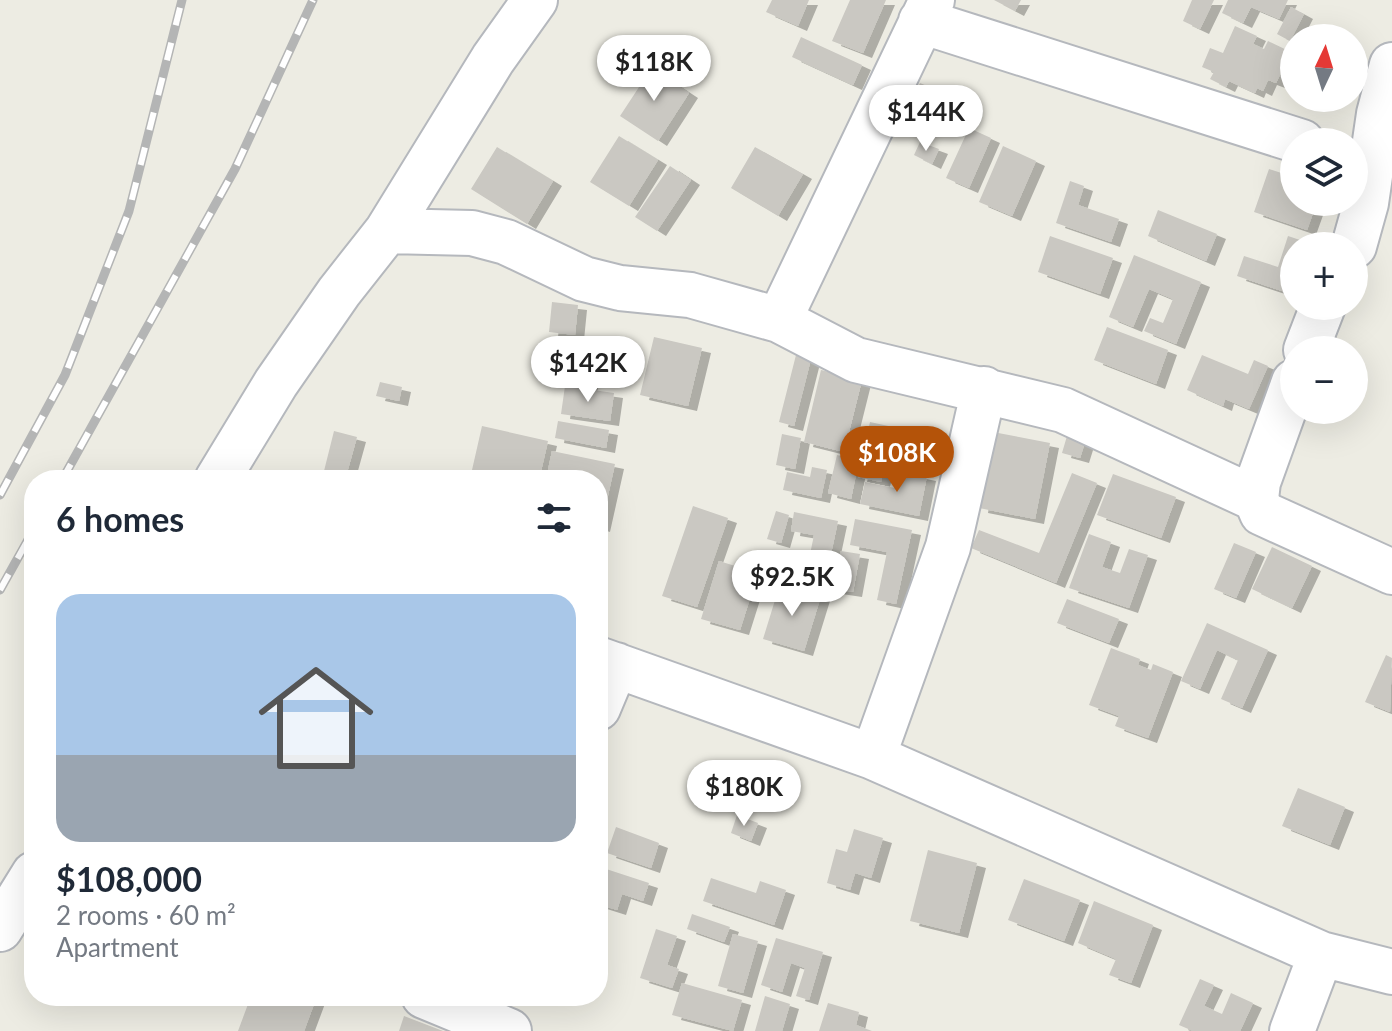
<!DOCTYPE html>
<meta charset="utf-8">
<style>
body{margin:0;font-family:Lato,sans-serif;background:#f6f6f7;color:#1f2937;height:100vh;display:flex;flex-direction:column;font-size:30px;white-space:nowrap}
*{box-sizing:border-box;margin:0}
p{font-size:26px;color:#747a83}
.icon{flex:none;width:44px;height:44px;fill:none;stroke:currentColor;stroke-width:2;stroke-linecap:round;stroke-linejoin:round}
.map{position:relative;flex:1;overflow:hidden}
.details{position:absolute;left:24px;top:470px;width:584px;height:536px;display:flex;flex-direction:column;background:#fff;border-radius:32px;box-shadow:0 8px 32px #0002}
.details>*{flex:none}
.needle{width:52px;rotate:4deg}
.controls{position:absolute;left:1280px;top:24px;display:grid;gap:16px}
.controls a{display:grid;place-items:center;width:88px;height:88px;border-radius:50%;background:#fff;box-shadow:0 8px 32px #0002;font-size:40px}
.price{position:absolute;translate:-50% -68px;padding:0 18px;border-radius:28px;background:#fff;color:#222;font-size:26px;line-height:52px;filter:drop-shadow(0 2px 4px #0008)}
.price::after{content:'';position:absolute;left:50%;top:48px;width:24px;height:18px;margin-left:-12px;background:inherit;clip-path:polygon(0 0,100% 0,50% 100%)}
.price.selected{background:#b45309;color:#fff}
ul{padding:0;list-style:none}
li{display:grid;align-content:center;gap:16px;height:424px;padding:0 32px}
li span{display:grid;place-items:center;height:248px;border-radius:24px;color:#555}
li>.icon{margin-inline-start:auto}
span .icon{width:144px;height:144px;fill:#fffc;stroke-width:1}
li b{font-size:34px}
h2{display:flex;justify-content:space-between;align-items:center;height:96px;padding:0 32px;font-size:34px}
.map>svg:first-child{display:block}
.building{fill:#cac8c2;filter:url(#shadow)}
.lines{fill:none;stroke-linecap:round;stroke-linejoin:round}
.minor-casing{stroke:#b5b8bd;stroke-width:48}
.minor{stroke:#fff;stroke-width:44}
.rail-casing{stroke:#b4b5b5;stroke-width:9}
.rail{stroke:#fff;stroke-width:6;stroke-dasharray:18;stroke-linecap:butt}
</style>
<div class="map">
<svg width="1392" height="1031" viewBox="0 0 1392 1031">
<defs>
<filter id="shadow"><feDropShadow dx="9" dy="5" stdDeviation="0" flood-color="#0004"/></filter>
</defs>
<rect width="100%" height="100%" fill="#edece3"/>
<path class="building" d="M772 0H809L798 26 766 12Z
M850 0H886L863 53 832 41Z
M994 0H1021L1015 11Z
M1192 0H1214L1200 29 1183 21Z
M1228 0H1288L1279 19 1251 7 1243 23 1222 13Z
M1291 7 1304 14 1290 41 1277 34Z
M1235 26 1257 36 1253 44 1264 49 1268 41 1291 52 1276 83 1268 80 1263 91 1257 88 1255 93 1229 81 1226 87 1210 79 1214 72 1202 67 1210 48 1223 53Z
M801 37 862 65 853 85 792 57Z
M645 64 689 93 658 141 620 116 643 81 637 76Z
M920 83 943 93 936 110 913 99Z
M969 128 991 138 969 188 946 178Z
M619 136 658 160 629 206 590 182Z
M920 142 939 149 932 164 914 155Z
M1003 146 1036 161 1012 216 979 202Z
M497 147 553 181 527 224 471 189Z
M755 147 803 174 778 216 731 188Z
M670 166 691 180 657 231 635 217Z
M1269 169 1294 177V202H1317L1307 230 1254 212Z
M1070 181 1084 186 1078 205 1119 219 1111 242 1056 223Z
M1158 210 1217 234 1206 261 1148 236Z
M1050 236 1113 258 1100 294 1038 272Z
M1288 236 1309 243 1307 246H1294L1291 294 1237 276 1244 256 1278 267Z
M1134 255 1201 282 1176 344 1144 331 1150 318 1163 323 1173 299 1149 289 1133 327 1109 317Z
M552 302 578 305 575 335 549 332Z
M1107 327 1168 350 1156 384 1094 360Z
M654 337 702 348 688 406 640 395Z
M545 340 567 343 564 359 543 356Z
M796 355 811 359 794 426 779 422Z
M1202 355 1248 374 1254 360 1268 366 1249 409 1225 399 1223 406 1187 390Z
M577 358 595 363 588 387 571 383Z
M821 370 862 380 844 452 804 442Z
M380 382 402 387 399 401 376 396Z
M565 386 614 393 610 421 561 414Z
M558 421 609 430 606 448 555 438Z
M870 422 893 427 881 482 858 477Z
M482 426 548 441 539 480H515L472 470Z
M334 431 357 437 345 480 323 475Z
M993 432 1050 443 1035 519 979 508Z
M782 434 801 438 795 469 776 465Z
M1067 436 1085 442 1080 458 1062 453Z
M552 451 615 464 601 527 598 526V480L548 470Z
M837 455 859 460 851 499 828 493Z
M812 467 827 470 821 498 783 490 787 472 810 477Z
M898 470 927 476 919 516 860 504 865 482 895 488Z
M1072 473 1097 483 1056 583 971 548 979 530 1039 553Z
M1113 474 1176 497 1161 538 1097 515Z
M693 506 728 518 697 607 662 596Z
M776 511 789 515 781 543 767 539Z
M794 512 838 521 828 568 808 564 814 535 791 531Z
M855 519 912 530 896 604 877 600 887 552 850 545Z
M1089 534 1111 542 1102 567 1120 573 1129 549 1148 555 1129 608 1069 588Z
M1234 543 1256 552 1236 598 1214 589Z
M1272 547 1312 566 1292 608 1252 589Z
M841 551 860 554 853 592 833 589Z
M719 561 758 573 740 630 701 619Z
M780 584 821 596 804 651 763 639Z
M1067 599 1119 619 1109 643 1057 623Z
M1207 623 1268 650 1242 708 1221 699 1238 660 1217 650 1200 689 1181 681Z
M1111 648 1140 659 1138 665 1151 670 1153 664 1173 672 1148 738 1115 726 1119 716 1089 705Z
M1386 655 1392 658 1390 712 1365 702Z
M1298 788 1345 807 1330 845 1282 826Z
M737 815 758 823 751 841 731 833Z
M616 827 659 843 651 868 607 853Z
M854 829 883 838 871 878 855 873 850 890 827 883 836 849 847 852Z
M928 850 977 863 959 933 910 921Z
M600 867 649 883 643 901 622 894 617 910 598 904Z
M711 878 756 893 760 881 786 890 774 925 703 901Z
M1024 879 1080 900 1064 941 1008 920Z
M1094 901 1153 925 1131 983 1109 975 1116 959 1078 943Z
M692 914 730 927 724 942 687 929Z
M656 929 677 936 667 965 679 969 672 988 640 978Z
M733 934 758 941 743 993 718 986Z
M776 938 823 952 809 1000 796 996 805 968 791 963 782 992 761 985Z
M1200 979 1214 985 1204 1006 1222 1014 1231 993 1253 1003 1240 1031H1193L1179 1025Z
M682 983 742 1000 733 1031 672 1015Z
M251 996H317L304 1031H238Z
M765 996 790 1004 782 1031H755Z
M828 1003 859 1012 856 1025 872 1031H819Z
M404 1016 443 1031H399Z"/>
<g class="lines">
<defs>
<path id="minor" d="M921 21 1302 142
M387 231 472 233 506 242 584 279 620 288 690 295 779 320 856 360 1063 410 1256 499
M1354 246 1366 203 1379 114 1392 65
M779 320 932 0
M1306 350 1323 306
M1294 382 1258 482 1256 499 1262 513 1392 572
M217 480 276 383 339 292 387 231 493 59 535 0
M598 659 873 757 1321 954 1392 972
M598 708 616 665
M873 757 948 547 984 389
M0 929 34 874
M424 996 509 1031
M1292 1031 1321 954"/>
</defs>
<use href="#minor" class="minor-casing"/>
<use href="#minor" class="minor"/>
<defs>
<path id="rail" d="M62 480 235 169 313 0
M0 495 65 375 129 211 182 0
M0 590 34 529"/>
</defs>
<use href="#rail" class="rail-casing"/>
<use href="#rail" class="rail"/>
</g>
</svg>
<div class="controls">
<a><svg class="needle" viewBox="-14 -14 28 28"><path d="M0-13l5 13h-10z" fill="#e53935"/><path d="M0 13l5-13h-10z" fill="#747a83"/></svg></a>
<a><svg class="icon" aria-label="layers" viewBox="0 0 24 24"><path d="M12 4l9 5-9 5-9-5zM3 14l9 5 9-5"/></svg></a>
<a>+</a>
<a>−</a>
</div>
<b class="price" style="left:654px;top:103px">$118K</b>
<b class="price" style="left:926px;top:153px">$144K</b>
<b class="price" style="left:588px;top:404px">$142K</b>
<b class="price selected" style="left:897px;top:494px">$108K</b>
<b class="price" style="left:792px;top:618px">$92.5K</b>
<b class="price" style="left:744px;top:828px">$180K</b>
<section class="details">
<h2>6 homes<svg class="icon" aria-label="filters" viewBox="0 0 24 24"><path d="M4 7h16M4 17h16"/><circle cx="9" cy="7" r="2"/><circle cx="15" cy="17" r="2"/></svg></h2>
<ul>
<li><span style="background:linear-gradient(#a9c7e8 65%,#9aa5b1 0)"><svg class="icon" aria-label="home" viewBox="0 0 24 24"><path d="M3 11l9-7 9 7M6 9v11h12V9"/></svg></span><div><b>$108,000</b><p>2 rooms · 60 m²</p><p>Apartment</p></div></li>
</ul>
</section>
</div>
